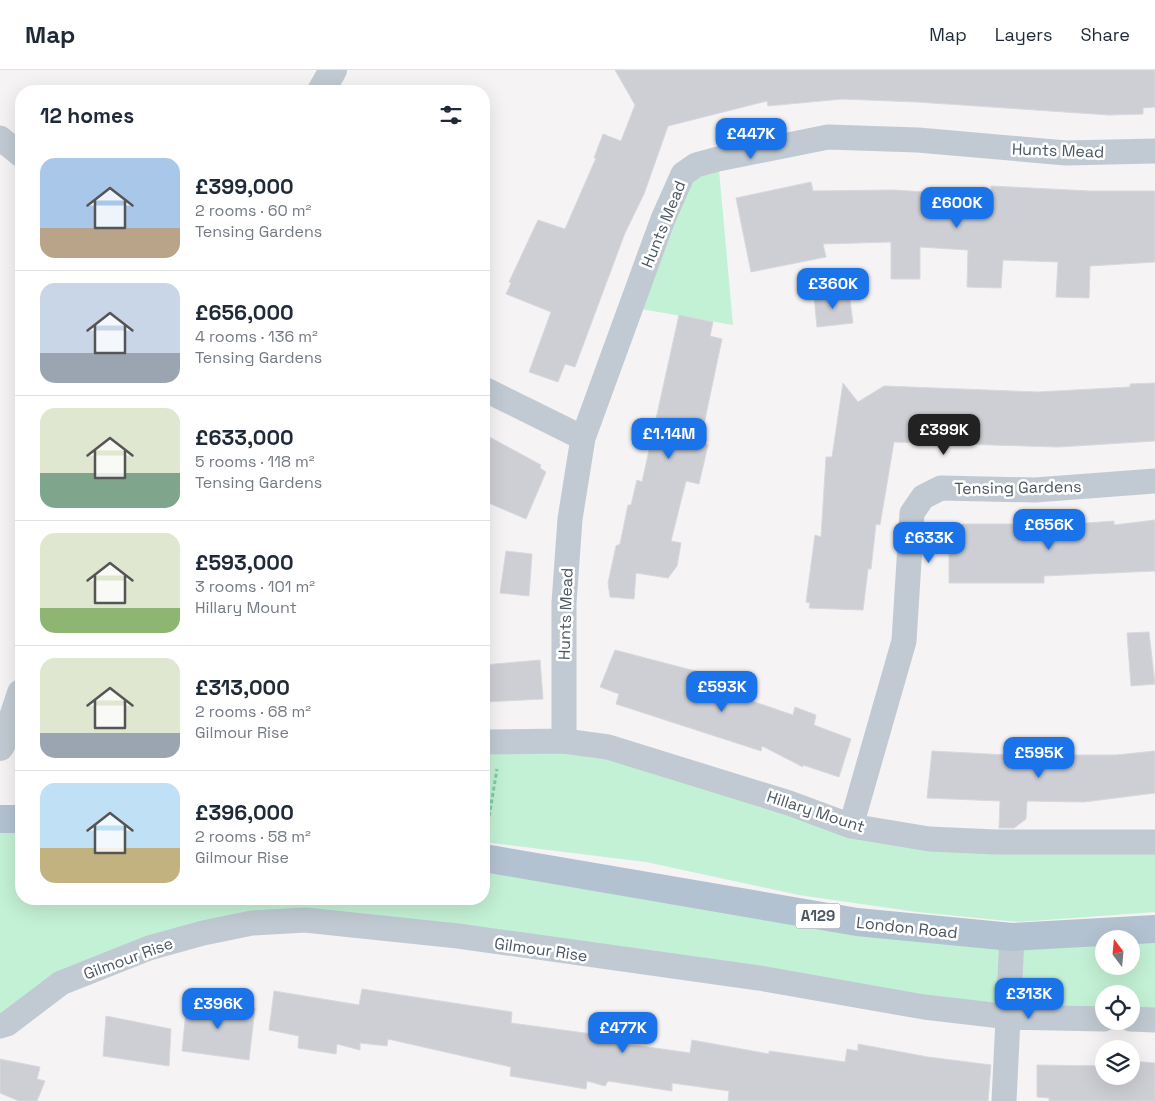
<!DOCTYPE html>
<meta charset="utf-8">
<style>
body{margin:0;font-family:"Space Grotesk",sans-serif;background:#f2f2f3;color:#1f2937;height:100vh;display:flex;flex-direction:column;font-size:19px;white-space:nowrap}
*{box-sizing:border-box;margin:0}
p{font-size:16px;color:#747a83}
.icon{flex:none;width:28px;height:28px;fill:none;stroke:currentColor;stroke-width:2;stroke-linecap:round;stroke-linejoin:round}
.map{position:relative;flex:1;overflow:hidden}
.sheet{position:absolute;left:15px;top:15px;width:475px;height:820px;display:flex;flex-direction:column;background:#fff;border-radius:20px;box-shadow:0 5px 20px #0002}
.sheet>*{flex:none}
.needle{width:32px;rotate:344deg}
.fabs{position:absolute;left:1095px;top:860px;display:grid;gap:10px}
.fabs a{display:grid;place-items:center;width:45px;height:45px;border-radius:50%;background:#fff;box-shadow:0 5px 20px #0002;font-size:25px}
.price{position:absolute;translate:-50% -42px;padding:0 11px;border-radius:10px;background:#1a73e8;color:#fff;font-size:16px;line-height:32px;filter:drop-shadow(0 1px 2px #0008)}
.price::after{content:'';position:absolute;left:50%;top:30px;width:15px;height:11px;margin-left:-8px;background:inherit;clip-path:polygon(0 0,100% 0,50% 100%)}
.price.current{background:#222;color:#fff}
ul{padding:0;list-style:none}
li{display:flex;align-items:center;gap:15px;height:125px;padding:0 25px}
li+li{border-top:1px solid #e0e1e3}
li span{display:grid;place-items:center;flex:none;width:140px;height:100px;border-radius:15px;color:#555}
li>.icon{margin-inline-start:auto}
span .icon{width:60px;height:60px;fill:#fffc;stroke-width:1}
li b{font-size:21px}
h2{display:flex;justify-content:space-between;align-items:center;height:60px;padding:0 25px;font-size:21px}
header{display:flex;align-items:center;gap:30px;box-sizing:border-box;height:70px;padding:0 25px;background:#fff;border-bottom:1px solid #e0e1e3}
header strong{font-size:24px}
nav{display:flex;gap:28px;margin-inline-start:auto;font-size:18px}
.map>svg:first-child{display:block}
.green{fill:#c3f1d5;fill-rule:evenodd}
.building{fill:#cdcfd5;stroke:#d7d9de}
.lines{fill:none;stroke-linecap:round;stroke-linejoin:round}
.path{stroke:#7ad0a6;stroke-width:3;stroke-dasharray:4 2.5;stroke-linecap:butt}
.minor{stroke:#c1cad2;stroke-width:25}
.tertiary{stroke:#c1cad2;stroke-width:28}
.primary{stroke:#b3c2d1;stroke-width:28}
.labels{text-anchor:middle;stroke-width:5;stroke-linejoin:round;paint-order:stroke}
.shield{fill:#fff;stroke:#808990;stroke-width:1}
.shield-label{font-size:15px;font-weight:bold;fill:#4a5661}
.street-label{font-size:16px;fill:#4a5661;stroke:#fff}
</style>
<header>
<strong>Map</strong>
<nav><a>Map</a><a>Layers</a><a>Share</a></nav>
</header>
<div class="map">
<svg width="1155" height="1031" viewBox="0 0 1155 1031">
<rect width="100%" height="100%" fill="#f5f3f3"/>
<path class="green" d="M718 89 733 255 630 237 674 123Z
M564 671 851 756 1155 772V842L1018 852 917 842 799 825 646 792 484 772V672Z
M21 753V829H484V788L857 852 1155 859V939L1131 949V924H1104V949L305 850 149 878 0 956V754ZM1104 869H1131V896H1104Z"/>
<path class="building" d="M615 0H1155V37L1143 38V44L1109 45 917 32 842 29 768 36 767 31 668 56 644 124 625 163 575 297 565 294 558 312 529 302 551 242 506 224 511 213 509 212 538 150 565 159 596 88H594L603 64 621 71 635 35Z
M811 112 813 121 893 120 991 126V116L1090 121H1155V192L1090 196 1089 228 1056 227 1058 192 1003 190 1001 218 967 217 968 180 920 177V209H891V172L823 174 826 187 751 202 736 128Z
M849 222 853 253 817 257 814 226Z
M679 245 713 252 710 266 722 269 700 373 708 375 699 414 686 411 671 471 681 473 677 496 668 508 636 503 634 529 610 527 608 513 616 476 620 474 628 435H631L637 410 642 412Z
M843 313 858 332 884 316 1038 322 1130 317V314L1155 313V371L1058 377 894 372 880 455 876 454 871 499H868L863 540 809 538 810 533 806 532 815 465 821 467 826 387H832Z
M484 364 541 395 540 398 546 402 526 449 484 431Z
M1073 450V454L1114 451V455L1155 450V501L1044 506V513H949V460H962V454H1045L1044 452Z
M506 481 532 484 529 526 500 523Z
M1149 562 1155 614 1131 616 1127 563Z
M615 580 699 602 696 612 793 645 795 637 816 645 814 655 851 669 839 707 803 695V697L762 676 761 681 616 634 619 624 600 617Z
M540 590 543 629 484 632V595Z
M932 681 1007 685H1116L1155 681V723L1084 732 1027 731 1026 749 1014 758H999L1000 731 927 728Z
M362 919 512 942 511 953 592 964 591 969 690 983 692 970 769 984V981L845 992 847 979 858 981V974L928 987 991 995 988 1031H728L729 1021 672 1013V1021L608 1011 605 1016 587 1011 586 1019 510 1006 511 997 388 969 387 976 360 973V980L337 974 336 984 298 978 299 966 269 960 274 921 359 935Z
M187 931 255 938 249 990 182 981Z
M106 946 171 959 169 996 103 986Z
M0 989 40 997 37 1009 45 1011 37 1031H19L0 1023Z
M1131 991 1155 993V1031H1049V1028L1037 1027V995L1104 996V1006H1131Z"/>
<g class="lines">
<path class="path" d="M487 759 497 699"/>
<path class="minor" d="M0 68 21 85
M484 319 583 368
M564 671V533L570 449 583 368 663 149 683 104 696 95 718 89 828 67 918 70 1066 83 1155 81
M484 672 564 671 608 677 789 733 851 756 929 769 995 772H1155
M851 756 904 571 912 443 923 427 941 418 1035 420 1155 411
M1131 949 1155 950
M0 956 7 954 61 913 149 878 203 863 252 853 305 850 458 866 759 908 924 937 1010 947 1104 949
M1004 1031 1012 867"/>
<path class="tertiary" d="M321 21 333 0
M0 677 7 665 21 623"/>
<path class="primary" d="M0 749H21
M484 788 857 852 1012 867 1155 859"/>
</g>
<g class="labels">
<rect class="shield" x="795.5" y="833.5" width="45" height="25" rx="4"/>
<g class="shield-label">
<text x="818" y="851">A129</text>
</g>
<g class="street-label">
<text transform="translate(1058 80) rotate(2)" y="6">Hunts Mead</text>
<text transform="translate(663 154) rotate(-68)" y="6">Hunts Mead</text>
<text transform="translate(1018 417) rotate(-1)" y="6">Tensing Gardens</text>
<text transform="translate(565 544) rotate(-88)" y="6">Hunts Mead</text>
<text transform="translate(816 741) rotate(18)" y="6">Hillary Mount</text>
<text transform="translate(907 857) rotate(6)" y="6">London Road</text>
<text transform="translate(541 879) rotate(8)" y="6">Gilmour Rise</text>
<text transform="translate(128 888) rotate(-20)" y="6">Gilmour Rise</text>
</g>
</g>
</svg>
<div class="fabs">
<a><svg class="needle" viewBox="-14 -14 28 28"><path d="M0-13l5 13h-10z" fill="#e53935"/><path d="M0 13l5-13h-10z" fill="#747a83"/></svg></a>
<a><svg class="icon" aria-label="locate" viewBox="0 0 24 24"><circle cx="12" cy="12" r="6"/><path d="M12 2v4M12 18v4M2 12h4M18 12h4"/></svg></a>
<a><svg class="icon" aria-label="layers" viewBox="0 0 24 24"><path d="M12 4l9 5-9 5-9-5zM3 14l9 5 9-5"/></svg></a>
</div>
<b class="price" style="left:751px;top:90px">£447K</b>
<b class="price" style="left:957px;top:159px">£600K</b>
<b class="price" style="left:833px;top:240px">£360K</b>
<b class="price current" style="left:944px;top:386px">£399K</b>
<b class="price" style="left:669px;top:390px">£1.14M</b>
<b class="price" style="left:1049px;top:481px">£656K</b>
<b class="price" style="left:929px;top:494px">£633K</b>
<b class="price" style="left:722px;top:643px">£593K</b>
<b class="price" style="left:1039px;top:709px">£595K</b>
<b class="price" style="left:1029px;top:950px">£313K</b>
<b class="price" style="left:218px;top:960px">£396K</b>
<b class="price" style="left:623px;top:984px">£477K</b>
<section class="sheet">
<h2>12 homes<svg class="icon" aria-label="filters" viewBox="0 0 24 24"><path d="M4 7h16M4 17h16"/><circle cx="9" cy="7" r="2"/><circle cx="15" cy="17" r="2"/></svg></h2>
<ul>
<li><span style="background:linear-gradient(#a9c7e8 70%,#b9a48a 0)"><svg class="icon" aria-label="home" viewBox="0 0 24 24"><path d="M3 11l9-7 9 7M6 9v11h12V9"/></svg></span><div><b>£399,000</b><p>2 rooms · 60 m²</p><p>Tensing Gardens</p></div></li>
<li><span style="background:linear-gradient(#c9d6e8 70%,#9aa5b1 0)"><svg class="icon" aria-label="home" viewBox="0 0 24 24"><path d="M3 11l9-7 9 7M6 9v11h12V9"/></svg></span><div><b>£656,000</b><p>4 rooms · 136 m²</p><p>Tensing Gardens</p></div></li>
<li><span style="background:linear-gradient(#dfe7d0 65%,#7fa58c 0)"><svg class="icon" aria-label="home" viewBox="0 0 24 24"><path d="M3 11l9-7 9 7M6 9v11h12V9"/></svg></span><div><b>£633,000</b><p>5 rooms · 118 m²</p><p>Tensing Gardens</p></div></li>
<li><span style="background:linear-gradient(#dfe7d0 75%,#8fb573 0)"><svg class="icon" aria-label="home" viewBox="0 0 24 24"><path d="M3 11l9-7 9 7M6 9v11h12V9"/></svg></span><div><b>£593,000</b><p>3 rooms · 101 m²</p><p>Hillary Mount</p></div></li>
<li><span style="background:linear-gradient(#dfe7d0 75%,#9aa5b1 0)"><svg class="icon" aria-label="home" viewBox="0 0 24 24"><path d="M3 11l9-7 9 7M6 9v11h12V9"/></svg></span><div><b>£313,000</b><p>2 rooms · 68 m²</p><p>Gilmour Rise</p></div></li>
<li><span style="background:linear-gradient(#bfe0f5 65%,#c2b280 0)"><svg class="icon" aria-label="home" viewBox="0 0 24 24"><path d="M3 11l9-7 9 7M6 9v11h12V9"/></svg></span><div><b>£396,000</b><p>2 rooms · 58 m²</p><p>Gilmour Rise</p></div></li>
</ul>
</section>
</div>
